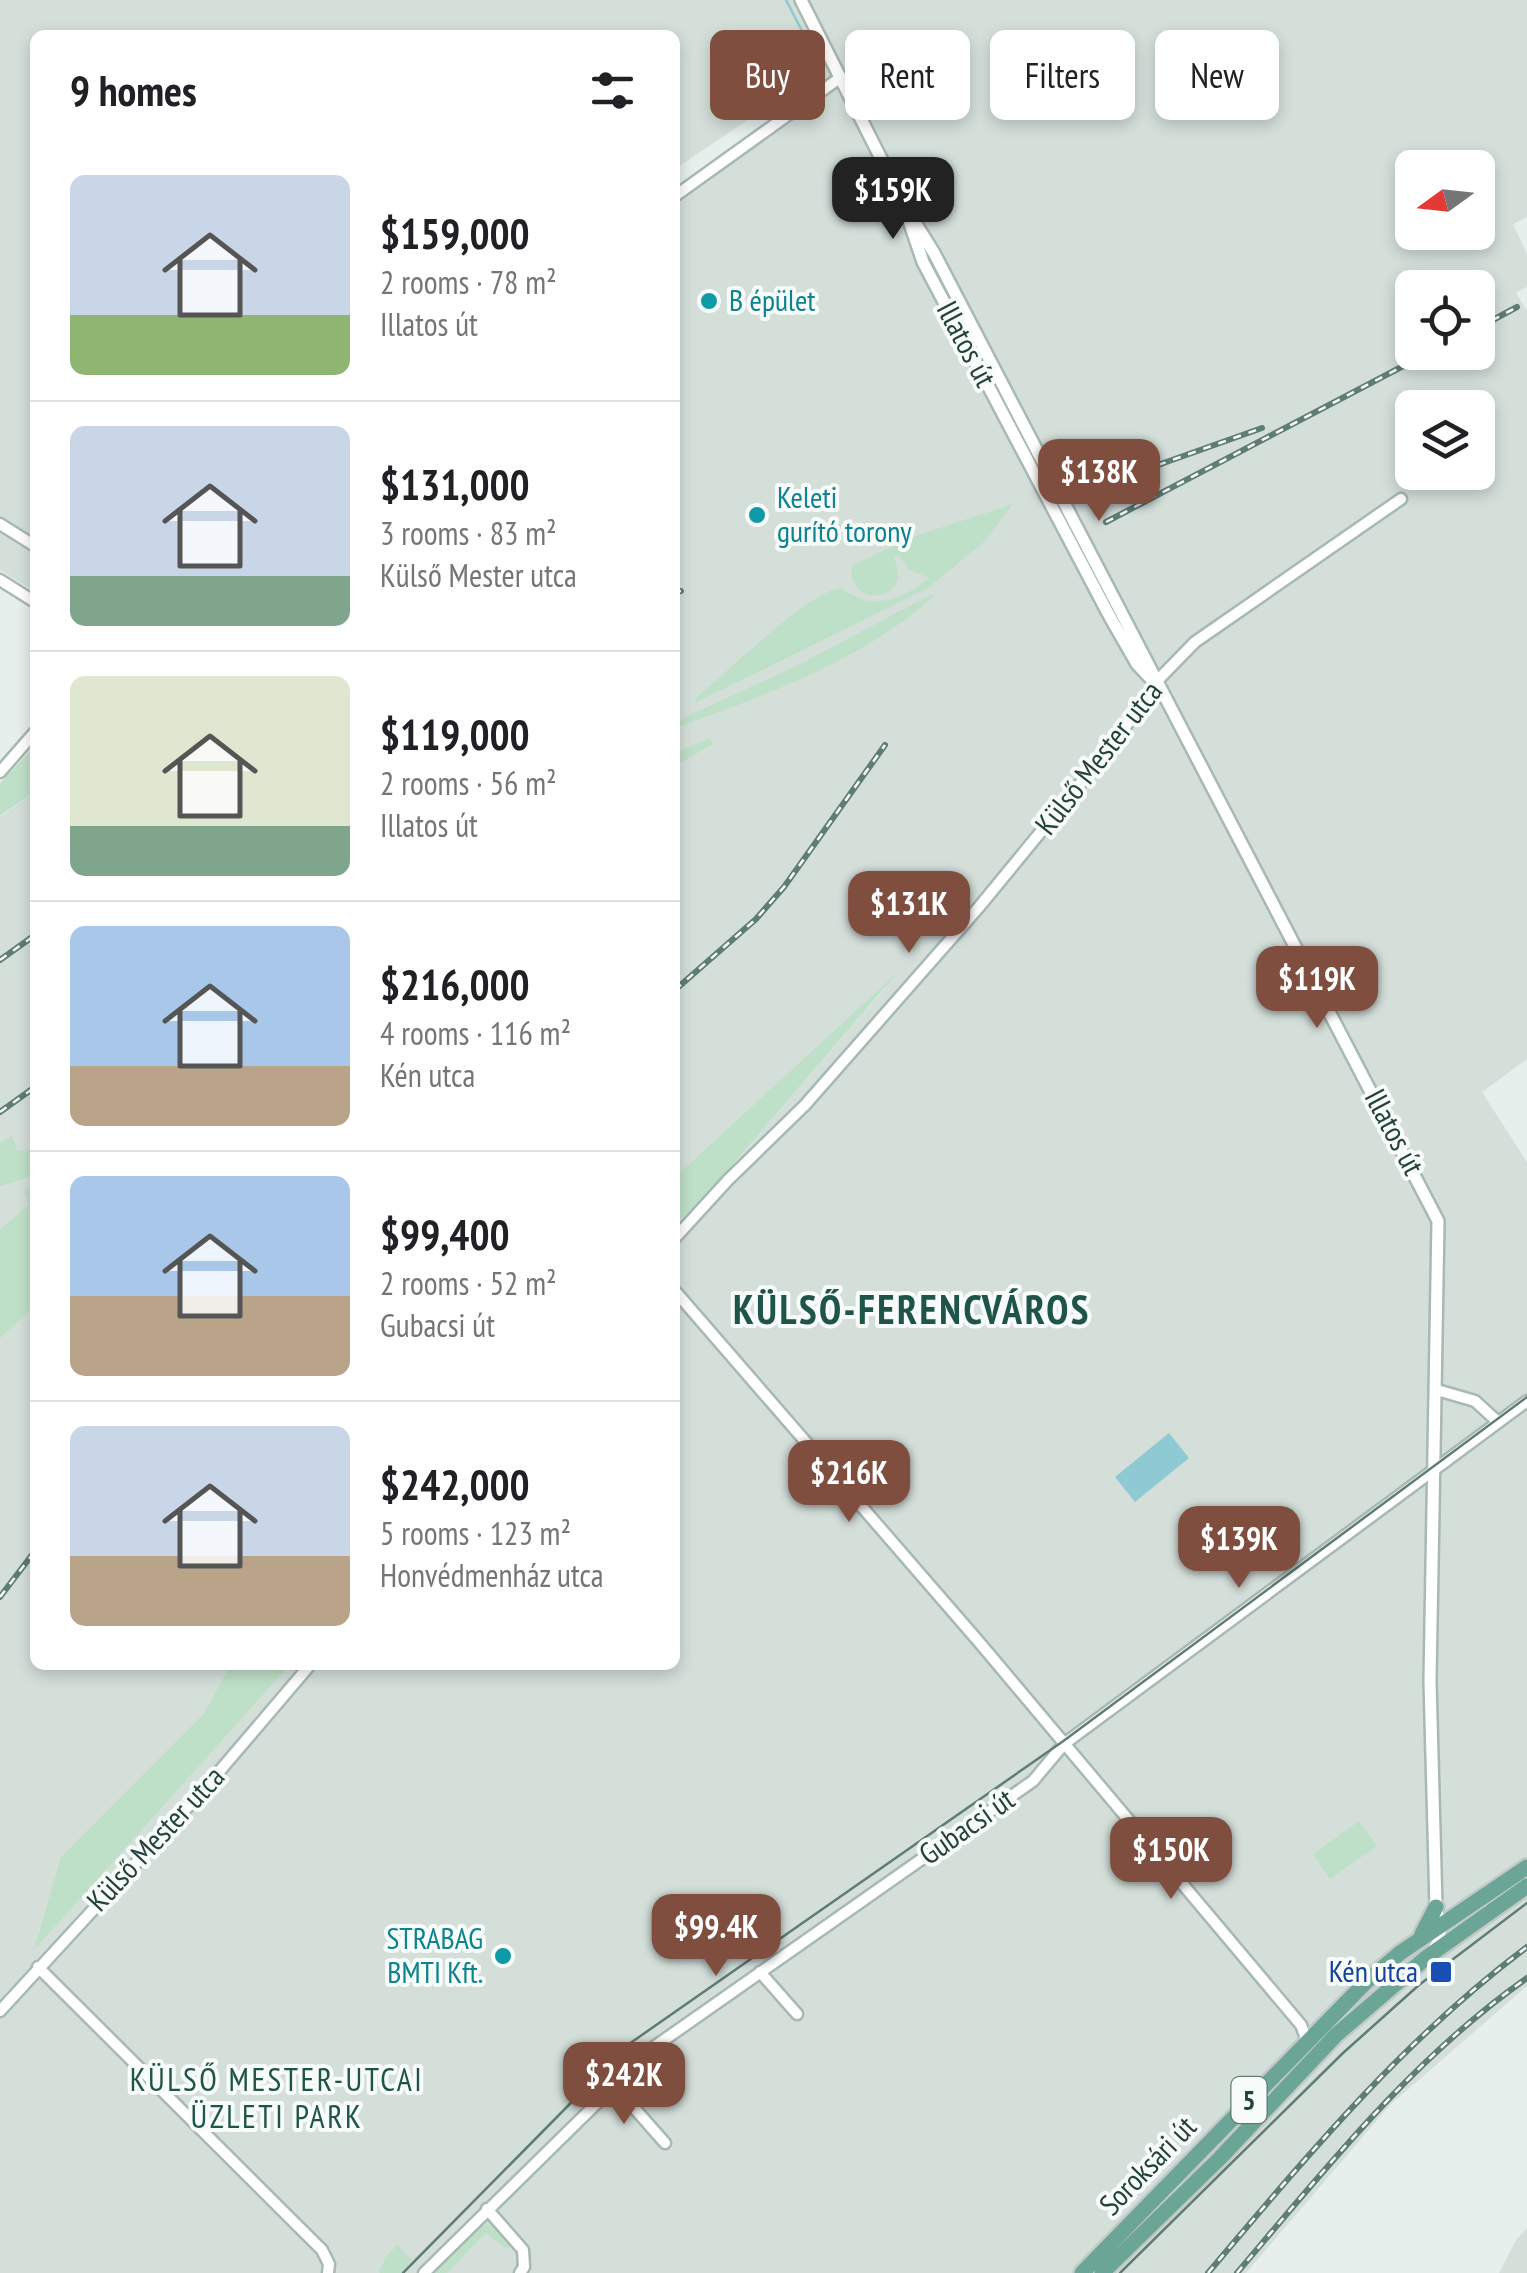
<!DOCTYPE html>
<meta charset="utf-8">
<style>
body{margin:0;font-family:"PT Sans Narrow",sans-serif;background:#f6f6f6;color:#202124;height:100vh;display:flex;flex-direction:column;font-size:38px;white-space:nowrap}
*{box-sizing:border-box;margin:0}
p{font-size:32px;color:#757577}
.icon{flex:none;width:55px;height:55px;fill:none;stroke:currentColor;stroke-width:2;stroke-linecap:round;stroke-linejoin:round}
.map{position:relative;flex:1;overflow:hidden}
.details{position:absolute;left:30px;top:30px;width:650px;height:1640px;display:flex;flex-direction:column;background:#fff;border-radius:15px;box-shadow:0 5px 15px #0003}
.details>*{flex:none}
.hud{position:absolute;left:710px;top:30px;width:665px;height:90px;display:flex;gap:20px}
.needle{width:65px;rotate:255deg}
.tools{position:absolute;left:1395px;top:150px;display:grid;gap:20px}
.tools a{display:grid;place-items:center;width:100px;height:100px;border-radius:15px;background:#fff;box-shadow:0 5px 15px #0003;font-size:50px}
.price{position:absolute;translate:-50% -85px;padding:0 22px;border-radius:20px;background:#7f4e3f;color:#fff;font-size:32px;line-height:65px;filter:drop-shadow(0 2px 5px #0008)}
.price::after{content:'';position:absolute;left:50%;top:60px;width:30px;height:22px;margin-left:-15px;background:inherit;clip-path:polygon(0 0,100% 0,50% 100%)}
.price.active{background:#222;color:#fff}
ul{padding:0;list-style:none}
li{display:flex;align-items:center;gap:30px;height:250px;padding:0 40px}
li+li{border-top:2px solid #e0e0e0}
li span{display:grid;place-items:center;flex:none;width:280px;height:200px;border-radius:15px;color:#555}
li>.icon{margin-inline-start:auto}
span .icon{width:120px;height:120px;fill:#fffc;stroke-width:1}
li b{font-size:42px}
h2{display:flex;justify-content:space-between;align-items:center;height:120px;padding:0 40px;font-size:42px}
.pill{padding:0 35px;border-radius:15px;background:#fff;box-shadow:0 5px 15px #0003;font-size:35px;line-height:90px}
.pill.active{background:#7f4e3f;color:#fff}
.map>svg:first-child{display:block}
.built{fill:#d4dfda;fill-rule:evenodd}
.green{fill:#bfe0c8}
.water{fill:#8ec9d4}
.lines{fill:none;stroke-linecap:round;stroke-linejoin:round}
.stream{stroke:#8ec9d4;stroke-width:2.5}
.minor-casing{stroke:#a8b8b2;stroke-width:15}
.tertiary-casing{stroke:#a8b8b2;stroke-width:16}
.primary-casing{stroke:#c2cac8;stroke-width:20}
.minor{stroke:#fff;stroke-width:10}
.tertiary{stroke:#fff;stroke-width:11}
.primary{stroke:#6aa596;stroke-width:15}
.tram{stroke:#5f7d75;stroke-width:2.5}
.rail-casing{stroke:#5f7d75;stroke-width:6}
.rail{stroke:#f7fbf9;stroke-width:2.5;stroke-dasharray:8;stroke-linecap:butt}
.culture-dot{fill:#0f9aa8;stroke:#f7fbf9;stroke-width:4}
.transit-dot{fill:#1a4fb4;stroke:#f7fbf9;stroke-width:4}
.labels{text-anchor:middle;stroke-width:8;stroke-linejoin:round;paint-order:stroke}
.shield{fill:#f7fbf9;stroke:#637a73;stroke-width:2.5}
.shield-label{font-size:28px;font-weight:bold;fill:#24423a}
.culture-label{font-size:30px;fill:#0d838f;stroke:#f7fbf9;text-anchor:start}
.street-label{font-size:30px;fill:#24423a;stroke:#f7fbf9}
.transit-label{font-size:30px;fill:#164399;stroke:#f7fbf9;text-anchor:end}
.neighbourhood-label{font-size:32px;letter-spacing:2.5px;fill:#1f5548;stroke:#f7fbf9}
.district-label{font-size:40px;font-weight:bold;letter-spacing:2.5px;fill:#1f5548;stroke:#f7fbf9}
</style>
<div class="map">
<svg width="1527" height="2273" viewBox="0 0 1527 2273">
<rect width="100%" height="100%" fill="#e6efeb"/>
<path class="built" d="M0 0H1527V217L1513 224 1527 254V287L1516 293 1527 311V1059L1482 1092 1527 1162V1986L1390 2105 1246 2273H0V817L35 791V1665H230L204 1713 62 1857 36 1947 290 1665H675V1225L722 1177 890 982 675 1177V205L826 97 816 74 675 169V35H35V592L0 570ZM1412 168H1478V232H1412ZM1412 288H1478V352H1412ZM1412 408H1478V472H1412Z
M1527 2228V2273H1499L1516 2240Z"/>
<path class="green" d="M1013 504 983 543 928 588 695 703 696 698C723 676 812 588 842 588 870 612 903 600 929 578L909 570 899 555 894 558C914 603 851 609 851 569L855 564 912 537Z
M932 594 933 597C860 662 766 695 675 728V722L796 666Z
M710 738 713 744 675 766V753Z
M35 746V791L0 816V783Z
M898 972 722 1177 675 1225V1177Z
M12 1136 18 1151 35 1150V1175L0 1186V1143Z
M35 1186V1306L0 1338V1229L29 1205 24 1190Z
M230 1665H290L34 1950 61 1857 204 1713Z
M1359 1821 1377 1846 1330 1879 1313 1854Z
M487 2224 502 2230 512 2244 507 2249 486 2233 447 2273H433L479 2227Z
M397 2245 412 2260 401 2273H379L385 2258Z"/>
<path class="water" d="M1169 1433 1189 1458 1135 1502 1115 1477Z"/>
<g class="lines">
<path class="stream" d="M786 0 814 54"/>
<defs>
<path id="minor" d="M675 196 841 77
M0 524 35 546
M0 580 35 602
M0 772 35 732
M675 1238 728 1180 805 1105 979 907 1117 739 1155 683 1195 642 1401 499
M675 1291 979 1642 1301 2025 1308 2043
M1437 1390 1475 1401 1498 1422
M38 1967 322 2250 329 2264 328 2273
M760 1972 797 2014
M0 2011 206 1787 310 1665
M613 2084 665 2143
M487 2209 523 2250 524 2267 520 2273
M424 2273 654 2047 1033 1781 1064 1744 1527 1401"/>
<path id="tertiary" d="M801 0 906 208 934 253 1438 1221 1430 1681 1436 1907C1440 1923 1444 1937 1433 1950
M907 215 923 262 1110 617 1137 664 1152 680"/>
<path id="primary" d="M1422 1934 1436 1907
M1082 2273 1367 1981 1400 1953 1527 1867
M1102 2273 1220 2158 1336 2035 1427 1957 1527 1886"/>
</defs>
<use href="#minor" class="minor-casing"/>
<use href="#tertiary" class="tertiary-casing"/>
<use href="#primary" class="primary-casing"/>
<use href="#minor" class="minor"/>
<use href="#tertiary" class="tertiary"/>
<use href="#primary" class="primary"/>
<path class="tram" d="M403 2273 629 2044 1062 1742 1527 1397
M1120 2273 1343 2053 1419 1985 1527 1903"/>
<defs>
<path id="rail" d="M1478 328 1517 307
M1158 465 1262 428
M1106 522 1430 352
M675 592 681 591
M0 960 35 935
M675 990 756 919 784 887 885 745
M0 1112 35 1087
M0 1597 35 1551
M1208 2273C1307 2156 1403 2040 1527 1947
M1237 2273C1326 2168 1413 2058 1527 1978"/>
</defs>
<use href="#rail" class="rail-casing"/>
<use href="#rail" class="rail"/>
</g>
<g class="culture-dot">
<circle cx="709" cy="301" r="10"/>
<circle cx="757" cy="515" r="10"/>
<circle cx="503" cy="1956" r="10"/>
</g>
<rect class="transit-dot" x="1429" y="1960" width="24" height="24" rx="5"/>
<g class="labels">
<rect class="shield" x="1231.5" y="2077" width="35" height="46" rx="8"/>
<g class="shield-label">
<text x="1249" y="2110">5</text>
</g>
<g class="culture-label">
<text x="729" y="311">B épület</text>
<text x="777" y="508">Keleti<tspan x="777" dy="34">gurító torony</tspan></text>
<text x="483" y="1949" text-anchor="end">STRABAG<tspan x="483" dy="34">BMTI Kft.</tspan></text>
</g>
<g class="street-label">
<text transform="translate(966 344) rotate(62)" y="10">Illatos út</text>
<text transform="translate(1099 758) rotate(-52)" y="10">Külső Mester utca</text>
<text transform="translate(1394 1132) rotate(62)" y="10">Illatos út</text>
<text transform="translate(967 1827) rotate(-35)" y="10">Gubacsi út</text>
<text transform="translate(156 1839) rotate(-47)" y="10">Külső Mester utca</text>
<text transform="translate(1148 2166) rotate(-46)" y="10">Soroksári út</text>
</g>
<g class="transit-label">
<text x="1418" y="1982">Kén utca</text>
</g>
<g class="neighbourhood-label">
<text x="277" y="2091">KÜLSŐ MESTER-UTCAI<tspan x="277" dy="37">ÜZLETI PARK</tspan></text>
</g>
<g class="district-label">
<text x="912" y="1324">KÜLSŐ-FERENCVÁROS</text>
</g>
</g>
</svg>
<div class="tools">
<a><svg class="needle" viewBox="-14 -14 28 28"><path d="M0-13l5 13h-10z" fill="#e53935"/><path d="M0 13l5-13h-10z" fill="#757577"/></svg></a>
<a><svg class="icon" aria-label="locate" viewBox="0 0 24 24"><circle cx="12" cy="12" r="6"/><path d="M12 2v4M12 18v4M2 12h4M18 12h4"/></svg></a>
<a><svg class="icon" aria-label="layers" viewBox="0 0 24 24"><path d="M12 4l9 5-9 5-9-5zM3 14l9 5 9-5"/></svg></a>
</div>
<b class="price active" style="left:893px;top:242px">$159K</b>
<b class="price" style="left:1099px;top:524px">$138K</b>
<b class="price" style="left:909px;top:956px">$131K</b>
<b class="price" style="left:1317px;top:1031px">$119K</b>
<b class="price" style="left:849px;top:1525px">$216K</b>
<b class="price" style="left:1239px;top:1591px">$139K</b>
<b class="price" style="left:1171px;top:1902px">$150K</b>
<b class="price" style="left:716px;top:1979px">$99.4K</b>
<b class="price" style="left:624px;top:2127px">$242K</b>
<div class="hud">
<a class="pill active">Buy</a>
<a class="pill">Rent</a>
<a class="pill">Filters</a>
<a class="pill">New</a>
</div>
<section class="details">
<h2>9 homes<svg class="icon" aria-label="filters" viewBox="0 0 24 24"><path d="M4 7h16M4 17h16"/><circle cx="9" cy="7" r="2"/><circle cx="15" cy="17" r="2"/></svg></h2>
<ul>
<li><span style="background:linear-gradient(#c9d6e8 70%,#8fb573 0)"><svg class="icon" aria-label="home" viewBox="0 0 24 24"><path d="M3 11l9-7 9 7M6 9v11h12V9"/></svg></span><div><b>$159,000</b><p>2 rooms · 78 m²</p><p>Illatos út</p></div></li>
<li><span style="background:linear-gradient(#c9d6e8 75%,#7fa58c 0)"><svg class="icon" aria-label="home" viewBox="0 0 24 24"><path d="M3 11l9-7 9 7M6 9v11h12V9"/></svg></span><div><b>$131,000</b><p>3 rooms · 83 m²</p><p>Külső Mester utca</p></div></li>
<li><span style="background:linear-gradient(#dfe7d0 75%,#7fa58c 0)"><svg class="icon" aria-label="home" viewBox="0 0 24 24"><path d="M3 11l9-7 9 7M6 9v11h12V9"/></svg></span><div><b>$119,000</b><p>2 rooms · 56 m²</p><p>Illatos út</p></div></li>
<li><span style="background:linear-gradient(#a9c7e8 70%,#b9a48a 0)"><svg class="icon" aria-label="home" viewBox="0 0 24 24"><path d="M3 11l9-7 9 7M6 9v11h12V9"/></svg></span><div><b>$216,000</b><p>4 rooms · 116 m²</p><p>Kén utca</p></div></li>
<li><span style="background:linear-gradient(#a9c7e8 60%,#b9a48a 0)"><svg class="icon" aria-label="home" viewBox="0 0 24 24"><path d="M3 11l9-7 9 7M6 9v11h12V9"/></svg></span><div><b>$99,400</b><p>2 rooms · 52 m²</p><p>Gubacsi út</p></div></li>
<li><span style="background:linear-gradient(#c9d6e8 65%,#b9a48a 0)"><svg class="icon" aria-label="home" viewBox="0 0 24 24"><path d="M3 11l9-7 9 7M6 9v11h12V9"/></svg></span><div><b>$242,000</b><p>5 rooms · 123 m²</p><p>Honvédmenház utca</p></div></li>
</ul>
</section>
</div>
